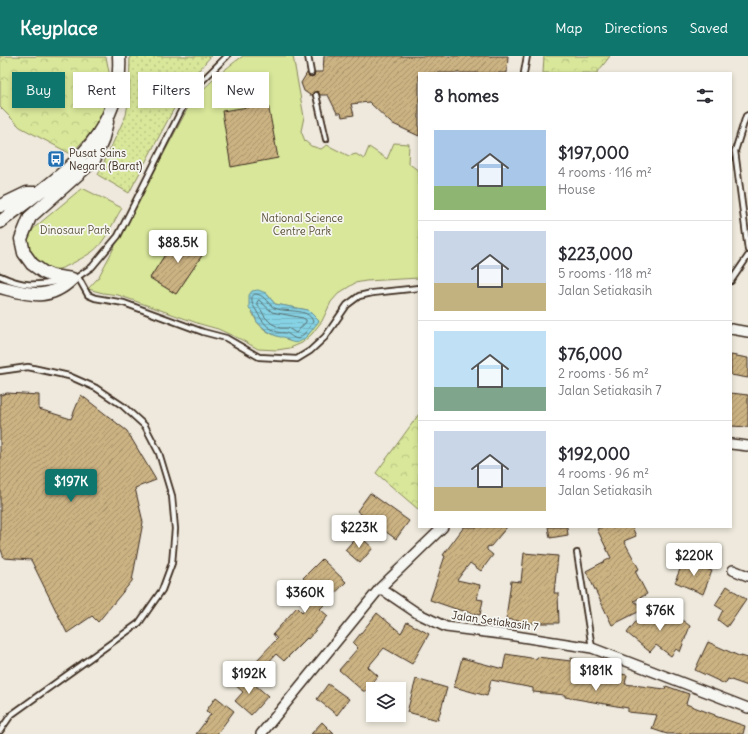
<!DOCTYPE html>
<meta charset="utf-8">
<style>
body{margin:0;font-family:Delius,sans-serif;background:#f2f2f3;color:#2b2b33;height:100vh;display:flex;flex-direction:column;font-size:15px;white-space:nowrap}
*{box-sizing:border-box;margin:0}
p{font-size:13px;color:#7c7c81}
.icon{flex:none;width:22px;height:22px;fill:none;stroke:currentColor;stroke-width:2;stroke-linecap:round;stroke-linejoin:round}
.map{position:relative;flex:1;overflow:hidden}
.details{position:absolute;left:418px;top:16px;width:314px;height:456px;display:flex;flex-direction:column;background:#fff;border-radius:0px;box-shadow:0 2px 6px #0003}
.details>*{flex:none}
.guide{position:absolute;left:12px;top:16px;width:346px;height:36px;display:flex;gap:8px}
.controls{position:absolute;left:366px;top:626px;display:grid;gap:8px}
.controls a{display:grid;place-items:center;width:40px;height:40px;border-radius:0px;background:#fff;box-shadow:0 2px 6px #0003;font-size:20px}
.price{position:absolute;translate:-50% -34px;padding:0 9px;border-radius:4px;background:#fff;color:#222;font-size:13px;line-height:26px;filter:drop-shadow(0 1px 2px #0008)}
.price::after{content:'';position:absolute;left:50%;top:24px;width:12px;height:9px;margin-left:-6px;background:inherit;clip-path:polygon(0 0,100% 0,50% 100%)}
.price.selected{background:#0f766e;color:#fff}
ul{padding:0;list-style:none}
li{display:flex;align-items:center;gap:12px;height:100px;padding:0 16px}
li+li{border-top:1px solid #e1e1e2}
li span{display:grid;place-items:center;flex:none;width:112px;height:80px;border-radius:0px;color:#555}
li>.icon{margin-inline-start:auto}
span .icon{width:48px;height:48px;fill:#fffc;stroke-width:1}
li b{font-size:17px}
h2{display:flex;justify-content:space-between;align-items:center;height:48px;padding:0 16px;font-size:17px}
.pill{padding:0 14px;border-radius:0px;background:#fff;box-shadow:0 2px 6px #0003;font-size:14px;line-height:36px}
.pill.selected{background:#0f766e;color:#fff}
header{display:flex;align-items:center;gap:24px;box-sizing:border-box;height:56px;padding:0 20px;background:#0f766e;color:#fff}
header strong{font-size:19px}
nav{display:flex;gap:22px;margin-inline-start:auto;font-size:14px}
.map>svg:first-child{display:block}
.grass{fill:url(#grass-dots);stroke:#8a885c}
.forest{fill:url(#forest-crowns);stroke:#8a885c}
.park{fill:#d8e79a;stroke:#8a885c;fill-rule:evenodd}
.water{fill:url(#water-rules);stroke:#688f95}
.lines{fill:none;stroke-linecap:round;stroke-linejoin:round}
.shore{stroke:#596e6e;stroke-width:1}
.building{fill:url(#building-hatch);stroke:#3b2a1e}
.service-casing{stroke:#3b2a1e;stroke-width:8}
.minor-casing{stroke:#3b2a1e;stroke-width:12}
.tertiary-casing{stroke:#3b2a1e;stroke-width:15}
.service{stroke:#f6f6f2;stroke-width:4.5}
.minor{stroke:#f6f6f2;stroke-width:9}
.tertiary{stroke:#f6f6f2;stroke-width:12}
.labels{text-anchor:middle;stroke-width:3.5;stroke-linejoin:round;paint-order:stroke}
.poi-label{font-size:11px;fill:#3b2a1e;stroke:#f6f6f2;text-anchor:start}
.park-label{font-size:11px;fill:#5a5037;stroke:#f6f6f2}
.street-label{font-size:11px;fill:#3b2a1e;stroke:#f6f6f2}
</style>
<header>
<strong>Keyplace</strong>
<nav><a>Map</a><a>Directions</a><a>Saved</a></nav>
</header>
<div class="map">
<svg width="748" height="678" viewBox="0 0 748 678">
<defs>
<pattern id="grass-dots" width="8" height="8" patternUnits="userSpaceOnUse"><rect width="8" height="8" fill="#d8e79a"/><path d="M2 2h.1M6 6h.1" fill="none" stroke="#bac684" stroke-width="1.8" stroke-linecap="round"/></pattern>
<pattern id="forest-crowns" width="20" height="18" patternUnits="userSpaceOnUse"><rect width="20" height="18" fill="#d8e79a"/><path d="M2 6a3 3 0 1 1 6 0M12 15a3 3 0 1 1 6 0" fill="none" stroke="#bac684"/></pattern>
<pattern id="water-rules" width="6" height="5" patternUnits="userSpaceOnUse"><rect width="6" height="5" fill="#86d3e5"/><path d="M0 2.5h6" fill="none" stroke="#75b5c4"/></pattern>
<pattern id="building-hatch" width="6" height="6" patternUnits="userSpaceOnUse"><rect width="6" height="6" fill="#ccb383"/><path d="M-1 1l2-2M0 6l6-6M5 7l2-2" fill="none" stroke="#a7926b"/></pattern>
</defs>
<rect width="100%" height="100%" fill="#eee9dc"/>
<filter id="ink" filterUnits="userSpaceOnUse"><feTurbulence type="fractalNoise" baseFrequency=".025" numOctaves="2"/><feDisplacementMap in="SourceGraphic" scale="8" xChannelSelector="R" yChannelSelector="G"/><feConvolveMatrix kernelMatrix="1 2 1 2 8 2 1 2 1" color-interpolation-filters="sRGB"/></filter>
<g filter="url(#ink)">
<path class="grass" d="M130 0H211L187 28 129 137 98 119 126 59 129 41Z"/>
<path class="forest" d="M0 0 106 1 113 35 97 70 71 98 20 71 0 51Z
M544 0H610L597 17H543Z
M419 358V454L376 417Z"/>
<path class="park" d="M243 0H293L304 61 301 75 305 85 311 90 321 93 327 89 349 100 356 98 364 103 369 91 387 103 394 87 409 88 408 107 419 115V222L366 225 355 227 339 237 331 246 322 265 312 278 302 287 290 292 277 294 258 293 240 283 218 273 200 268 118 239 103 237 88 233 98 222 190 48C206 29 223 14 243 0ZM179 177 205 195 176 238 150 222ZM266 237 275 248 308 254 319 265 304 283 288 285 284 280C275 282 262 273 257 266 254 261 253 256 249 252Z
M82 132 122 152C113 166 105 187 92 196 86 200 67 211 59 213 50 215 27 200 27 189 27 183 31 177 34 172Z"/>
<path class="water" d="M258 234 266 237 275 248 308 254 319 265C309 277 300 296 284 281H280L274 279 266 274 257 266 254 258 249 252V239L252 235Z"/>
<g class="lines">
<path class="shore" d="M255 238C264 238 266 246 273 251 283 258 309 250 313 266L305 277 298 283C292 282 291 279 286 277 283 276 280 277 277 276 266 271 263 266 257 256 254 250 251 249 252 241Z
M259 244 272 256 303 262 306 264V266L296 277 288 272H280L271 267 265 261 257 247Z"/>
</g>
<path class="building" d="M324 0H508L507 17H419V80L391 67 369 46 351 48 354 59 342 61 341 57H337L328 39H320L318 36 316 35 312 39H310L304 35 301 27 307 17 311 21 314 20 315 16H323Z
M268 48 278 102 231 111 222 55Z
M179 177 205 195 176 238 150 222Z
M731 299 748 302V322L731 319Z
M7 337 39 339V353L71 363 81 339 127 375 156 424 135 432 143 466 132 525 98 566 92 560 67 577 31 504 4 502 0 491V339Z
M731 337 748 339V371L731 370Z
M370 437 409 465 396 483 357 455Z
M464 471H507L491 490 487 491V494L493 499 481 515 470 507 457 524 480 529 477 543 483 544 480 559 456 553 430 544 445 500 443 499Z
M548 471H567L568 479 550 482Z
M602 471H632L636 480 624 485 639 513 635 515 647 538 634 545 644 553 612 569 586 515 611 502 597 473Z
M358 479 373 492 360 507 345 494Z
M524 497 558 500 554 537H558L559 567H532L506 563 511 525 521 526Z
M322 503 346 526 320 553 328 560 308 583 307 582 284 605 276 598 264 611 257 604 277 583 273 578 297 551 302 556 318 537 303 522Z
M684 504 712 515 703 538 675 526 678 522 676 523Z
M727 530 746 543 727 571 718 564 723 554 715 549Z
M655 552 666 562 671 556 690 570 680 596 676 593 671 600 656 589 650 596 627 577 645 554 650 558Z
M377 557 401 577 407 566 429 578 412 608 384 592 368 611 378 620 366 635H363L339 614 358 592 353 587Z
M708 586 741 601V600L748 602V630L728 623 725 628 695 614Z
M506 598 537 603V601L571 605V602L592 606 591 613 627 619 625 628 665 633 666 630 689 638 686 648 715 659V660L745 670 743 678H667L652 673 657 659 628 656V652L565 641V639L533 636V632L491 624 487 640 454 631 462 602 503 613Z
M241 617 268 640 251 659 235 645 243 636 233 627Z
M416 623 447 632 438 664 407 656Z
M328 628 349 643 337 659 317 643Z
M216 641 234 655 217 678H196L211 658 206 655Z
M322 666 334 678H311Z"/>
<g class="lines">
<defs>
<path id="service" d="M308 0 311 17
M524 17 527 0
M316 39 326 83
M748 59 746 60 735 95 748 194
M0 220C24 231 35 230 61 225
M78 221 88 239 95 242 124 247 203 276 226 282 259 301 297 303 310 295 325 281 347 249 359 240 372 237 419 232
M76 222 92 211 118 180 190 37 227 0
M731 225 748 200
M0 315 28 311 69 320 96 332 123 350 145 370 159 397 172 440 175 473 172 507 162 534 139 567 11 659 0 675
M577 497 592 592"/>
<path id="minor" d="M731 273 748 276
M731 388 748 390
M733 514 748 520
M380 532 417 557 446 571 509 579 592 592 748 652
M261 678 380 532 443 471"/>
<path id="tertiary" d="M0 150 27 137H38
M0 166C57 122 124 83 119 0
M72 223 52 220 43 216 32 208 24 197 21 183 30 161 94 104 102 85 107 66
M0 231C28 238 48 246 72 223"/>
</defs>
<use href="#service" class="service-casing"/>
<use href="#minor" class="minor-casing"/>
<use href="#tertiary" class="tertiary-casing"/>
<use href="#service" class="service"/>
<use href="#minor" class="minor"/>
<use href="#tertiary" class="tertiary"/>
</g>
</g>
<defs>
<symbol id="bus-square" viewBox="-11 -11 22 22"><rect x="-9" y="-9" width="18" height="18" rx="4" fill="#1f6fb2" stroke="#f6f6f2"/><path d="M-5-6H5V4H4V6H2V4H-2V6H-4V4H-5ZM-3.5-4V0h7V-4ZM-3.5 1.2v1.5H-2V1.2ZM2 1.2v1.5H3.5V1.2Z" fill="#fff"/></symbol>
</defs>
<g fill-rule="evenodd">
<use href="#bus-square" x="46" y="93" width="20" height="20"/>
</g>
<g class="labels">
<g class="poi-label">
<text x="69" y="101">Pusat Sains<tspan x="69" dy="13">Negara (Barat)</tspan></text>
</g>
<g class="park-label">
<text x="302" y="166">National Science<tspan x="302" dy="13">Centre Park</tspan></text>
<text x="75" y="178">Dinosaur Park</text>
</g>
<g class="street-label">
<text transform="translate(495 565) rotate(8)" y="4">Jalan Setiakasih 7</text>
</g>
</g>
</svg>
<div class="controls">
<a><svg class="icon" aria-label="layers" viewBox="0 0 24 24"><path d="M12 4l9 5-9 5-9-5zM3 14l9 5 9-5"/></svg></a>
</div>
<b class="price" style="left:178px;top:208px">$88.5K</b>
<b class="price selected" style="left:71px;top:447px">$197K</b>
<b class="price" style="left:359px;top:493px">$223K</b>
<b class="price" style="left:694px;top:521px">$220K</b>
<b class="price" style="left:305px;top:558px">$360K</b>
<b class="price" style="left:660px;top:576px">$76K</b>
<b class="price" style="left:596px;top:636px">$181K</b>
<b class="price" style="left:249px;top:639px">$192K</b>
<div class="guide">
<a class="pill selected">Buy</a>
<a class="pill">Rent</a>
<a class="pill">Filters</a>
<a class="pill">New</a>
</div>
<section class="details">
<h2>8 homes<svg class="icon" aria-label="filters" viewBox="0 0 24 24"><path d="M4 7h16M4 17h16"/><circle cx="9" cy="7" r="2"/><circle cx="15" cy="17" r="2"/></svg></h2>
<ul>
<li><span style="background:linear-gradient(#a9c7e8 70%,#8fb573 0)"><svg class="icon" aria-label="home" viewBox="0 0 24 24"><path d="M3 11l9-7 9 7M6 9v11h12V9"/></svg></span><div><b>$197,000</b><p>4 rooms · 116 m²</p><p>House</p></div></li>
<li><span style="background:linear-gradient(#c9d6e8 65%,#c2b280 0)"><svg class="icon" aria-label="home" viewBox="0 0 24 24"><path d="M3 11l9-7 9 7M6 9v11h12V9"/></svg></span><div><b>$223,000</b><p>5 rooms · 118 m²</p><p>Jalan Setiakasih</p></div></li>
<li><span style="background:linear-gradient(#bfe0f5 70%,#7fa58c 0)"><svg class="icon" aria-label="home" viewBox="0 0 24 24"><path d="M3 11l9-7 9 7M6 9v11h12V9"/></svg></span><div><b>$76,000</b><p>2 rooms · 56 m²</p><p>Jalan Setiakasih 7</p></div></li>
<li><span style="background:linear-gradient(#c9d6e8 70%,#c2b280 0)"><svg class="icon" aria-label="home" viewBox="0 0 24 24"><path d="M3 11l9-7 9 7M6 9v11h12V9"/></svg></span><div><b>$192,000</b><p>4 rooms · 96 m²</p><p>Jalan Setiakasih</p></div></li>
</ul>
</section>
</div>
